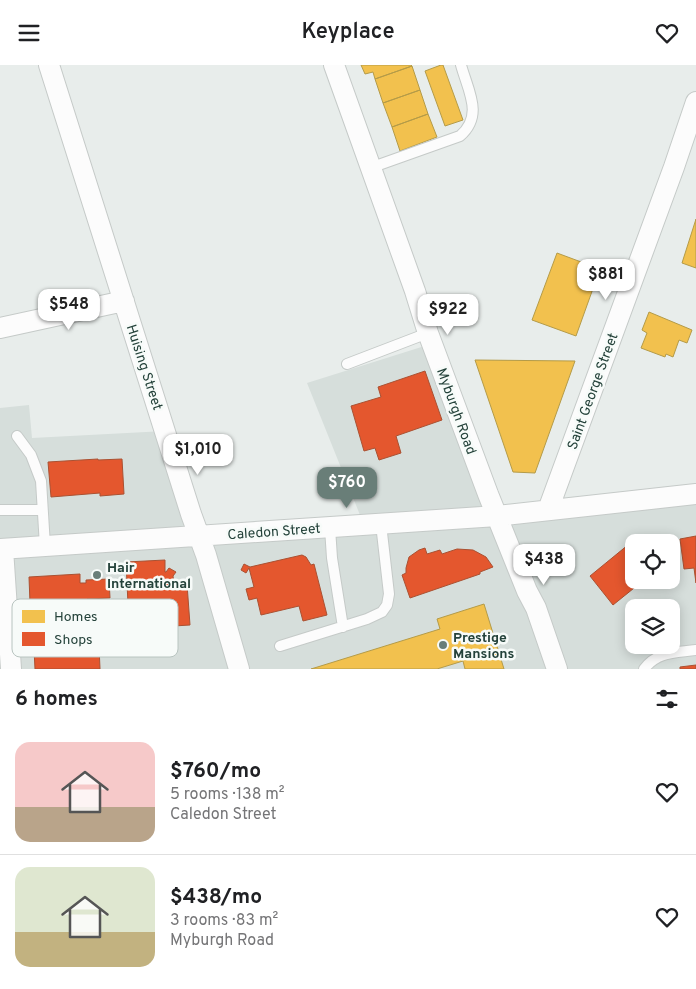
<!DOCTYPE html>
<meta charset="utf-8">
<style>
body{margin:0;font-family:Overpass,sans-serif;background:#f6f6f6;color:#202124;height:100vh;display:flex;flex-direction:column;font-size:19px;white-space:nowrap}
*{box-sizing:border-box;margin:0}
p{font-size:16px;color:#757577}
.icon{flex:none;width:28px;height:28px;fill:none;stroke:currentColor;stroke-width:2;stroke-linecap:round;stroke-linejoin:round}
.map{position:relative;height:604px;overflow:hidden}
.drawer{display:flex;flex-direction:column;background:#fff;flex:1}
.drawer>*{flex:none}
.tools{position:absolute;left:625px;top:469px;display:grid;gap:10px}
.tools a{display:grid;place-items:center;width:55px;height:55px;border-radius:10px;background:#fff;box-shadow:0 2px 12px #0003;font-size:25px}
.price{position:absolute;translate:-50% -42px;padding:0 11px;border-radius:10px;background:#fff;color:#222;font-size:16px;line-height:32px;filter:drop-shadow(0 1px 2px #0008)}
.price::after{content:'';position:absolute;left:50%;top:30px;width:15px;height:11px;margin-left:-8px;background:inherit;clip-path:polygon(0 0,100% 0,50% 100%)}
.price.current{background:#697e78;color:#fff}
ul{padding:0;list-style:none}
li{display:flex;align-items:center;gap:15px;height:125px;padding:0 15px}
li+li{border-top:1px solid #e0e0e0}
li span{display:grid;place-items:center;flex:none;width:140px;height:100px;border-radius:15px;color:#555}
li>.icon{margin-inline-start:auto}
span .icon{width:60px;height:60px;fill:#fffc;stroke-width:1}
li b{font-size:21px}
h2{display:flex;justify-content:space-between;align-items:center;height:60px;padding:0 15px;font-size:21px}
header{display:flex;justify-content:space-between;align-items:center;height:65px;padding:0 15px;background:#fff;font-size:22px;font-weight:600}
.map>svg:first-child{display:block}
.built{fill:#d6dedb;fill-rule:evenodd}
.homes{fill:#f2c14e;stroke:#b49b48}
.shops{fill:#e4572e;stroke:#aa5132}
.lines{fill:none;stroke-linecap:round;stroke-linejoin:round}
.lane-casing{stroke:#c5cac8;stroke-width:12}
.street-casing{stroke:#c5cac8;stroke-width:22}
.lane{stroke:#fcfcfc;stroke-width:10}
.street{stroke:#fcfcfc;stroke-width:20}
.poi-dot{fill:#697e78;stroke:#f7fbf9;stroke-width:2}
.labels{text-anchor:middle;stroke-width:5;stroke-linejoin:round;paint-order:stroke}
.street-label{font-size:14px;fill:#24423a;stroke:#f7fbf9}
.poi-label{font-size:14px;font-weight:bold;fill:#24423a;stroke:#f7fbf9;text-anchor:start}
.key{fill:#f7fbf9;stroke:#b8c4c0;stroke-width:1}
.key-label{font-size:14px;fill:#24423a}
</style>
<header><svg class="icon" aria-label="menu" viewBox="0 0 24 24"><path d="M4 6h16M4 12h16M4 18h16"/></svg>Keyplace<svg class="icon" aria-label="heart" viewBox="0 0 24 24"><path d="M12 20l-8-8c-3-5 5-10 8-4 3-6 11-1 8 4z"/></svg></header>
<div class="map">
<svg width="696" height="604" viewBox="0 0 696 604">
<rect width="100%" height="100%" fill="#e8edeb"/>
<path class="built" d="M431 279 497 451 696 431V604H0V343L29 340 32 373 165 366 200 472 364 460 307 318ZM634 478H671V515H634ZM634 542H671V580H634Z"/>
<path class="homes" d="M361 0H411L412 1 375 14 373 7 365 9Z
M441 0H443L463 55 445 61 425 6Z
M412 1 420 25 383 38 375 14Z
M420 25 428 49 392 62 383 38Z
M428 49 437 72 400 86 392 62Z
M696 154V203L682 198Z
M557 188 600 204 576 271 532 255Z
M649 247 692 265 687 278 679 275 673 292 666 289 665 292 641 283 647 268 642 265Z
M475 295 575 296 535 408 513 407Z
M484 539 504 604H465L463 596 437 604H311L440 564 437 554Z"/>
<path class="shops" d="M425 306 442 355 396 371 401 388 379 395 375 383 364 386 351 341 381 332 378 322Z
M98 394V395L122 394 124 429 100 431V428L51 432 48 397Z
M696 471V518L694 503 684 504 680 474Z
M634 475 636 478H634V515H644L613 540 590 511Z
M425 483 427 489 440 485 442 489 457 484 473 485 486 492 493 502 480 507V509L410 533 402 510 406 508V503L409 492 419 485Z
M302 490 306 492 311 500 314 499 327 550 303 556 299 541 261 550 257 533 249 535 246 524 254 522 249 503 246 508 241 505 244 499 250 502Z
M165 495V507H166L169 503 176 507 173 511 174 518 187 519 190 560 141 563 142 580 130 581 126 497Z
M80 509V518H86V515L109 514 110 533 87 534V538H81L83 582 99 581 100 604H35L34 584H38L36 538H30L29 512Z
M696 600V604H680V602Z"/>
<g class="lines">
<defs>
<path id="lane" d="M370 103 460 71C484 50 468 26 461 0
M347 299 428 268
M17 371 31 390 41 416 45 481
M0 445H42
M330 463 332 493 343 562
M659 580 660 590
M280 581 367 554 382 547 387 540 389 529 381 459
M644 604C658 586 675 588 696 585"/>
<path id="street" d="M49 0 191 449 206 490 239 604
M334 0 415 226 428 268 488 429 527 526 536 543 557 604
M0 263 124 236
M548 445 674 102 696 37
M0 484 497 451 696 429
M3 484 11 604"/>
</defs>
<use href="#lane" class="lane-casing"/>
<use href="#street" class="street-casing"/>
<use href="#lane" class="lane"/>
<use href="#street" class="street"/>
</g>
<g class="poi-dot">
<circle cx="97" cy="510" r="5"/>
<circle cx="443" cy="580" r="5"/>
</g>
<g class="labels">
<g class="street-label">
<text transform="translate(145 302) rotate(72)" y="5">Huising Street</text>
<text transform="translate(592 326) rotate(-70)" y="5">Saint George Street</text>
<text transform="translate(457 346) rotate(70)" y="5">Myburgh Road</text>
<text transform="translate(274 466) rotate(-4)" y="5">Caledon Street</text>
</g>
<g class="poi-label">
<text x="107" y="507">Hair<tspan x="107" dy="16">International</tspan></text>
<text x="453" y="577">Prestige<tspan x="453" dy="16">Mansions</tspan></text>
</g>
</g>
<rect x="12" y="534" width="166" height="58" rx="8" class="key"/>
<rect x="22" y="545" width="23" height="13" fill="#f2c14e"/>
<rect x="22" y="567" width="23" height="14" fill="#e4572e"/>
<g class="key-label">
<text x="54" y="556">Homes</text>
<text x="54" y="579">Shops</text>
</g>
</svg>
<div class="tools">
<a><svg class="icon" aria-label="locate" viewBox="0 0 24 24"><circle cx="12" cy="12" r="6"/><path d="M12 2v4M12 18v4M2 12h4M18 12h4"/></svg></a>
<a><svg class="icon" aria-label="layers" viewBox="0 0 24 24"><path d="M12 4l9 5-9 5-9-5zM3 14l9 5 9-5"/></svg></a>
</div>
<b class="price" style="left:606px;top:236px">$881</b>
<b class="price" style="left:69px;top:266px">$548</b>
<b class="price" style="left:448px;top:271px">$922</b>
<b class="price" style="left:198px;top:411px">$1,010</b>
<b class="price current" style="left:347px;top:444px">$760</b>
<b class="price" style="left:544px;top:521px">$438</b>
</div>
<section class="drawer">
<h2>6 homes<svg class="icon" aria-label="filters" viewBox="0 0 24 24"><path d="M4 7h16M4 17h16"/><circle cx="9" cy="7" r="2"/><circle cx="15" cy="17" r="2"/></svg></h2>
<ul>
<li><span style="background:linear-gradient(#f6c9c9 65%,#b9a48a 0)"><svg class="icon" aria-label="home" viewBox="0 0 24 24"><path d="M3 11l9-7 9 7M6 9v11h12V9"/></svg></span><div><b>$760/mo</b><p>5 rooms · 138 m²</p><p>Caledon Street</p></div><svg class="icon" aria-label="heart" viewBox="0 0 24 24"><path d="M12 20l-8-8c-3-5 5-10 8-4 3-6 11-1 8 4z"/></svg></li>
<li><span style="background:linear-gradient(#dfe7d0 65%,#c2b280 0)"><svg class="icon" aria-label="home" viewBox="0 0 24 24"><path d="M3 11l9-7 9 7M6 9v11h12V9"/></svg></span><div><b>$438/mo</b><p>3 rooms · 83 m²</p><p>Myburgh Road</p></div><svg class="icon" aria-label="heart" viewBox="0 0 24 24"><path d="M12 20l-8-8c-3-5 5-10 8-4 3-6 11-1 8 4z"/></svg></li>
</ul>
</section>
